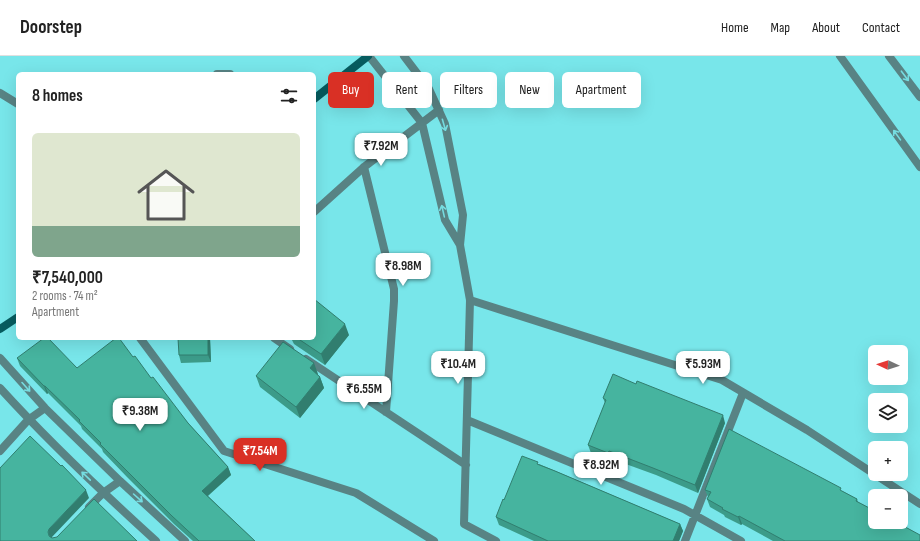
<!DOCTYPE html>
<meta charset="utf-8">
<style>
body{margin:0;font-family:"Sofia Sans Condensed",sans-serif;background:#f6f6f6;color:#222;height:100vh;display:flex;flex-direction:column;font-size:15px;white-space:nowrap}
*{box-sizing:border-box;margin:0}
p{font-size:13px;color:#767676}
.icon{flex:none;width:22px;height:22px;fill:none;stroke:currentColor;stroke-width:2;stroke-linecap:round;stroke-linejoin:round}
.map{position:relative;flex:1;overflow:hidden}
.drawer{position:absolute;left:16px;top:16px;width:300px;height:268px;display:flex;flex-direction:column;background:#fff;border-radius:6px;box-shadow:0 4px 16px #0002}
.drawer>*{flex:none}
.hud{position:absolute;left:328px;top:16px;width:380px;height:36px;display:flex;gap:8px}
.needle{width:26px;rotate:274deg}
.buttons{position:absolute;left:868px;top:289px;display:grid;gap:8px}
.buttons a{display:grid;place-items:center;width:40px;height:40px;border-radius:6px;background:#fff;box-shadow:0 4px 16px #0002;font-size:20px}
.price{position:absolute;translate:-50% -34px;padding:0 9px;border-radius:8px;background:#fff;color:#222;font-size:13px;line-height:26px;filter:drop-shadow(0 1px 2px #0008)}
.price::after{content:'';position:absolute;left:50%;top:24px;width:12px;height:9px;margin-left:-6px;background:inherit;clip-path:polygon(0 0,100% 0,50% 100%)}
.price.selected{background:#d93025;color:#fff}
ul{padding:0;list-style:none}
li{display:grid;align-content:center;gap:8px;height:212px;padding:0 16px}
li span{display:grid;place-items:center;height:124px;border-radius:6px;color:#555}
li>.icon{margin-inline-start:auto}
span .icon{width:72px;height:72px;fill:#fffc;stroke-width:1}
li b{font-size:17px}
h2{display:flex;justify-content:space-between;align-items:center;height:48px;padding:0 16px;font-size:17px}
.chip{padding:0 14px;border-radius:6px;background:#fff;box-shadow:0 4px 16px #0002;font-size:14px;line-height:36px}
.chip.selected{background:#d93025;color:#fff}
header{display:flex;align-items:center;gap:24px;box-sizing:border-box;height:56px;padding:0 20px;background:#fff;border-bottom:1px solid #e0e0e0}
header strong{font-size:19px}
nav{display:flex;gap:22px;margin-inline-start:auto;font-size:14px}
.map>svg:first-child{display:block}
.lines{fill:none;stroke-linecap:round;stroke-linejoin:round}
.lane{stroke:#588384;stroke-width:8}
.street{stroke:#588384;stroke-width:8}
.secondary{stroke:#075c5f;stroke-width:8}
.wall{fill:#3c9b89}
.shaded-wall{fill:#317e6f}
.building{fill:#46b49f;stroke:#317e6f}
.oneway{stroke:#75dce0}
</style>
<header>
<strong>Doorstep</strong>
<nav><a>Home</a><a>Map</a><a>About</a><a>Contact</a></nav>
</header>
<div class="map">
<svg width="920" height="485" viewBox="0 0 920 485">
<rect width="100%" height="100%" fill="#78e6ea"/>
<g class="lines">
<path class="lane" d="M217 18H230"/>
<path class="street" d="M369 0 422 67 445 164 460 189
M404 0 429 33 445 68 463 159 460 189 470 244 464 468 496 485
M840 0 920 111
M889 0 920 41
M0 37 18 48
M364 111 394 233V245L386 356
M314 156 364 111 439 54
M470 244 722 324 807 374 920 448
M140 282 224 395 356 437 434 485
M274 282 290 293
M0 302 45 352 120 425 185 485
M306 303 466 409
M0 332C49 386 102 436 156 485
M467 364 684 453 741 485
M0 395 28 364 45 352
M89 451 103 437 120 425
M685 485 743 337"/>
<path class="secondary" d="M314 43 368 0
M0 273 18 261"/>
</g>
<path class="wall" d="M349 279 325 309 294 288 291 282H314Z
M210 282 211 306 181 307 179 299Z
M133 301 151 322 188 367 228 411 231 419 208 440 255 485H193L174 468 127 421 103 396 102 393 82 373 81 370 48 337 47 338 20 310 17 302 77 312Z
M318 318V319L320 321 324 332 300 362 260 331 256 320Z
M603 342 725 367 698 437 656 419 612 403 611 405 591 397 588 389 605 347Z
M539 408 680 468 683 475 679 485H534L499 469 496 461 504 444Z
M705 434 842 435 857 443 858 446 920 485H773L742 468 741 469 725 461 724 459 710 451 707 443 708 441Z"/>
<path class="shaded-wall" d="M345 268 349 279 325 309 321 298Z
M208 282H210L211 306 208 299Z
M314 307 318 318 314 324 310 312Z
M320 321 324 332 300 362 296 351Z
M44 330H45L48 337 47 338Z
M723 359 725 367 698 437 695 429Z
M609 395 612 403 611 405 608 397Z
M228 411 231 419 205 442 202 435Z
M86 434 89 442 52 481 51 485 48 476 49 473Z
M739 460 742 468 741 469 738 461Z
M680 468 683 475 679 485H673Z"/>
<path class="building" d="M314 243 345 268 321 298 297 282H314Z
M44 282H48L77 312 116 282H119L133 301 135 300 151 322 153 321 188 367 228 411 202 435 255 485H199L172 460 100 388 101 387 79 365 80 364 45 330H44L17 302Z
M178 282H208V299H179Z
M283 286 314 307 310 312 320 321 296 351 256 320Z
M613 318 636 328 637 325 723 359 695 429 653 412 609 395 608 397 588 389 606 344 603 342Z
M729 373 841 432 840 434 857 443 856 445 875 455V466H896L920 479V485H785L739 460 738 461 722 453 723 452 707 443 711 436 705 434Z
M30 380 61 410 62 409 86 434 49 473 48 476 49 480 52 482 57 481 94 443 137 485H0V412Z
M522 400 538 406 537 408 555 415 680 468 673 485H548L496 461 503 443 504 444Z"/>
<defs><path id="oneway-shaft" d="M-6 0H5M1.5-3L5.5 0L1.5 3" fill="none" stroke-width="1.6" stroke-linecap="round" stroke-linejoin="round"/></defs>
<g class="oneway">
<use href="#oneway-shaft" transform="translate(905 20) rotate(53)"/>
<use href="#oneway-shaft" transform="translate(444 69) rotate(74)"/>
<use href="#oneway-shaft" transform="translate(897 79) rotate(-126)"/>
<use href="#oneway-shaft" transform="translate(443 155) rotate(-103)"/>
<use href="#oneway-shaft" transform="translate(26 331) rotate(48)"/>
<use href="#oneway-shaft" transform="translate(86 420) rotate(-136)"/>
<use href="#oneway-shaft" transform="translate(138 442) rotate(42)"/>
</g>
</svg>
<div class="buttons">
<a><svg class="needle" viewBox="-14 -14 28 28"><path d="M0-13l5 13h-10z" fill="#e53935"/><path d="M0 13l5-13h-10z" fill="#767676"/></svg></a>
<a><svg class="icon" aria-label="layers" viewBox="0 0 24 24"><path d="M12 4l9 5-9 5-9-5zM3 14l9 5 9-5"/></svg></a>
<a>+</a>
<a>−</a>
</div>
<b class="price" style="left:381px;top:111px">₹7.92M</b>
<b class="price" style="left:403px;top:231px">₹8.98M</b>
<b class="price" style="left:458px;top:329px">₹10.4M</b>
<b class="price" style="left:703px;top:329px">₹5.93M</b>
<b class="price" style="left:364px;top:354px">₹6.55M</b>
<b class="price" style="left:140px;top:376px">₹9.38M</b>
<b class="price selected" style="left:260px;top:416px">₹7.54M</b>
<b class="price" style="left:601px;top:430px">₹8.92M</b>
<div class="hud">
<a class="chip selected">Buy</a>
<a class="chip">Rent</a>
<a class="chip">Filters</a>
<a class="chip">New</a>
<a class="chip">Apartment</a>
</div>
<section class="drawer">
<h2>8 homes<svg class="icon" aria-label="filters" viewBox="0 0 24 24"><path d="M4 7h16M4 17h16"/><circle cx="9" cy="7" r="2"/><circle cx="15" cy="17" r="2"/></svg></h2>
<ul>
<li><span style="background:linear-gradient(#dfe7d0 75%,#7fa58c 0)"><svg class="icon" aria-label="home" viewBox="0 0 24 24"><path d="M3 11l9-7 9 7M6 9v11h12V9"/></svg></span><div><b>₹7,540,000</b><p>2 rooms · 74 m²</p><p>Apartment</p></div></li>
</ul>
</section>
</div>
